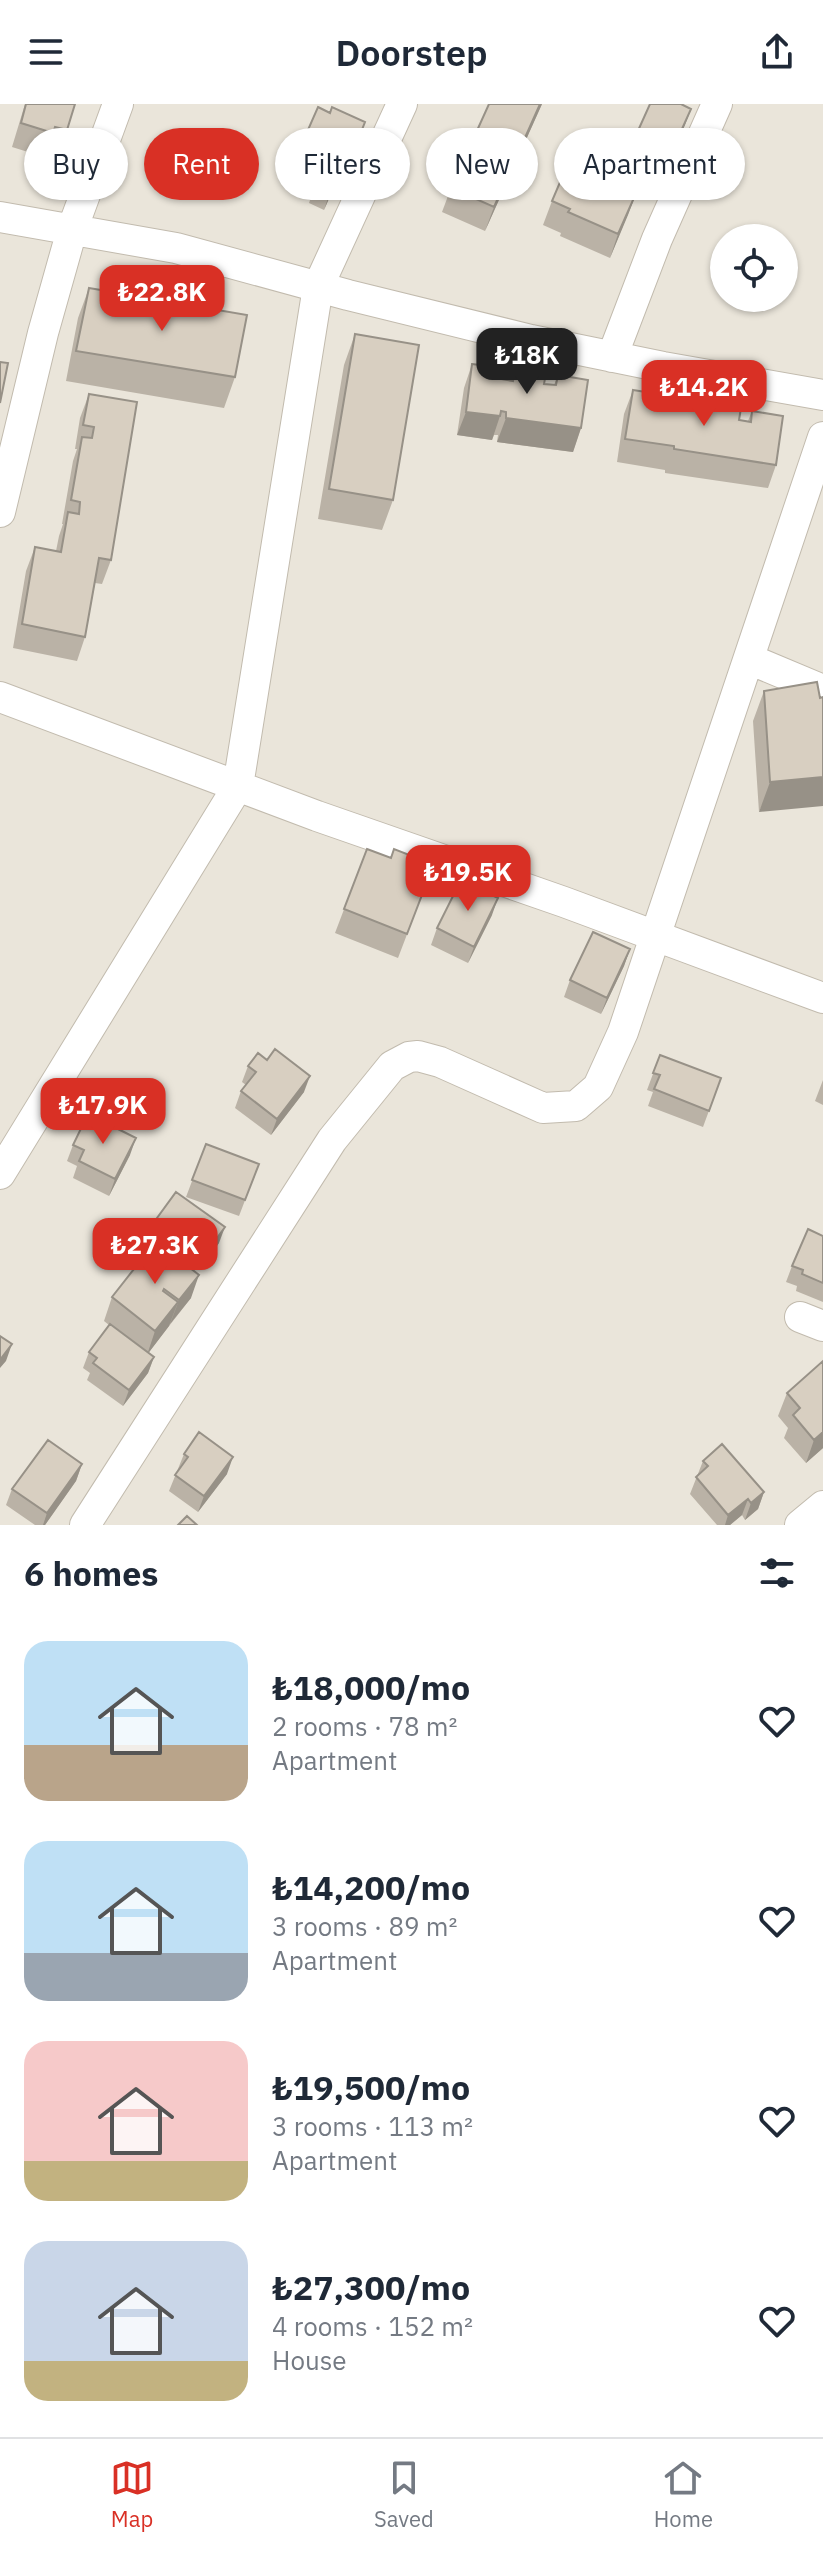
<!DOCTYPE html>
<meta charset="utf-8">
<style>
body{margin:0;font-family:"IBM Plex Sans",sans-serif;background:#f6f6f7;color:#1f2937;height:100vh;display:flex;flex-direction:column;font-size:30px;white-space:nowrap}
*{box-sizing:border-box;margin:0}
p{font-size:26px;color:#747a83}
.icon{flex:none;width:44px;height:44px;fill:none;stroke:currentColor;stroke-width:2;stroke-linecap:round;stroke-linejoin:round}
.map{position:relative;height:1421px;overflow:hidden}
.details{display:flex;flex-direction:column;background:#fff;flex:1}
.details>*{flex:none}
.banner{position:absolute;left:24px;top:24px;width:776px;height:72px;display:flex;gap:16px}
.tools{position:absolute;left:710px;top:120px;display:grid;gap:16px}
.tools a{display:grid;place-items:center;width:88px;height:88px;border-radius:50%;background:#fff;box-shadow:0 2px 6px #0004;font-size:40px}
.price{position:absolute;translate:-50% -68px;padding:0 18px;border-radius:16px;background:#d93025;color:#fff;font-size:26px;line-height:52px;filter:drop-shadow(0 2px 4px #0008)}
.price::after{content:'';position:absolute;left:50%;top:48px;width:24px;height:18px;margin-left:-12px;background:inherit;clip-path:polygon(0 0,100% 0,50% 100%)}
.price.active{background:#222;color:#fff}
ul{padding:0;list-style:none}
li{display:flex;align-items:center;gap:24px;height:200px;padding:0 24px}
li span{display:grid;place-items:center;flex:none;width:224px;height:160px;border-radius:24px;color:#555}
li>.icon{margin-inline-start:auto}
span .icon{width:96px;height:96px;fill:#fffc;stroke-width:1}
li b{font-size:34px}
h2{display:flex;justify-content:space-between;align-items:center;height:96px;padding:0 24px;font-size:34px}
.pill{padding:0 28px;border-radius:36px;background:#fff;box-shadow:0 2px 6px #0004;font-size:28px;line-height:72px}
.pill.active{background:#d93025;color:#fff}
header{display:flex;justify-content:space-between;align-items:center;height:104px;padding:0 24px;background:#fff;font-size:36px;font-weight:600}
.menu{display:flex;justify-content:space-around;align-items:center;height:112px;border-top:2px solid #e0e1e3;background:#fff;font-size:22px;color:#747a83}
.menu a{display:grid;justify-items:center;gap:4px}
.menu .active{color:#d93025}
.map>svg:first-child{display:block}
.residential{fill:#eae5da;fill-rule:evenodd}
.lines{fill:none;stroke-linecap:round;stroke-linejoin:round}
.minor-casing{stroke:#c2bbae;stroke-width:32}
.minor{stroke:#fff;stroke-width:30}
.wall{fill:#bab2a6}
.shaded-wall{fill:#979187}
.building{fill:#d8cfc1;stroke:#979187;stroke-width:2}
</style>
<header><svg class="icon" aria-label="menu" viewBox="0 0 24 24"><path d="M4 6h16M4 12h16M4 18h16"/></svg>Doorstep<svg class="icon" aria-label="share" viewBox="0 0 24 24"><path d="M12 15V3M7 8l5-5 5 5M5 13v7h14v-7"/></svg></header>
<div class="map">
<svg width="823" height="1421" viewBox="0 0 823 1421">
<rect width="100%" height="100%" fill="#f6f3ec"/>
<path class="residential" d="M0 0H823V1421H0ZM724 134H784V194H724Z"/>
<g class="lines">
<defs>
<path id="minor" d="M0 113 176 144 348 191 531 236 663 263 823 291
M612 253 657 135 717 0
M0 408 43 229 72 126 118 0
M749 555 823 586
M0 593 317 712 564 798 823 894
M0 1070 238 682 318 183 402 0
M800 1213 823 1222
M85 1421 332 1036 392 962 409 953 418 952 440 958 543 1004 576 1002 598 983 623 928 823 333
M800 1421 823 1402"/>
</defs>
<use href="#minor" class="minor-casing"/>
<use href="#minor" class="minor"/>
</g>
<path class="wall" d="M25 0H75L58 50 47 46 44 53 12 43Z
M489 0H542L485 127 442 108 451 84Z
M691 5 662 72 626 56 632 40Z
M330 9 365 18 348 62 344 60 324 106 309 99 310 96 285 84 293 60Z
M637 87 610 154 560 132 561 129 543 121 552 97Z
M89 184 235 273 224 304 66 277 78 214Z
M355 230 393 396 382 426 318 415 344 261Z
M472 260 501 275 510 276 515 264 544 280 554 281 558 271 581 324 573 348 497 338 498 331H494L492 336 457 331 464 284Z
M633 286 663 303 673 304 677 294 739 316 748 317 752 307 776 361 768 384 665 369V366L617 358 624 310Z
M89 290 137 298 111 456 102 480 95 479 85 533 77 557 13 544 26 467 35 443 56 447 59 432 63 420H62L73 357 77 345H75L80 314Z
M817 578 759 708 753 617 764 587Z
M367 745 430 770 398 854 335 829Z
M492 811 468 859 431 841 437 824Z
M630 845 624 862 601 910 564 893 570 876Z
M660 951 721 974 703 1023 648 1002 653 988 647 986Z
M267 956 304 988 271 1031 235 1004 241 987 246 981 242 978 248 962Z
M823 976V1001L815 997Z
M206 1040 259 1060 239 1112 186 1093Z
M73 1041 130 1051 109 1092 73 1074 77 1062 67 1057Z
M157 1114 219 1139 200 1165 151 1131Z
M823 1132V1198L796 1187 797 1182 786 1178 792 1162Z
M156 1137 191 1194 148 1249 154 1253 148 1269 123 1302 87 1276 90 1269 83 1264 89 1248 109 1221 104 1217 112 1193Z
M823 1257V1344L806 1359 784 1334 788 1324 778 1312 787 1289Z
M184 1350 227 1370 198 1408 169 1387Z
M703 1357 764 1388 758 1405 745 1416 742 1411 730 1421H717L690 1390Z
M82 1360 76 1377 45 1421H35L6 1401 12 1385Z"/>
<path class="shaded-wall" d="M540 0H542L485 127 494 103Z
M691 5 685 21 662 72 668 56Z
M353 36 344 60 324 106 332 82Z
M637 87 628 111 610 154 618 130Z
M466 308 500 312 492 336 457 331Z
M506 314 581 324 573 348 497 338Z
M823 673V702L759 708 770 678Z
M498 794 492 811 468 859 474 843Z
M630 845 624 862 601 910 607 894Z
M310 972 304 988 271 1031 277 1015Z
M136 1034 130 1051 109 1092 115 1075Z
M225 1123 219 1139 200 1165 206 1149Z
M199 1171 191 1194 170 1220 179 1196Z
M178 1198 169 1222 147 1251 155 1227Z
M12 1240 6 1257 0 1264V1256Z
M154 1253 148 1269 123 1302 129 1286Z
M823 1328V1344L806 1359 814 1336Z
M233 1353 227 1370 198 1408 204 1392Z
M82 1360 76 1377 45 1421H43L47 1409Z
M764 1388 758 1405 745 1416 751 1399Z
M748 1395 742 1411 730 1421H725L728 1411Z"/>
<path class="building" d="M26 0H75L67 26 55 23 53 29 21 19Z
M489 0H540L494 103 451 84Z
M650 0H681L691 5 668 56 632 40Z
M318 3 330 9 332 3 365 18 357 38 353 36 332 82 318 76 319 72 293 60Z
M569 57 637 87 618 130 568 108 570 105 552 97Z
M89 184 247 211 235 273 76 247Z
M355 230 419 241 393 396 329 385Z
M0 258 8 259 0 299Z
M472 260 503 264 501 275 513 277 515 264 546 269 544 280 556 281 558 271 588 276 581 324 506 314V308L501 307 500 312 466 308Z
M633 286 665 291 663 303 676 305 677 294 741 304 739 316 751 318 752 307 783 312 776 361 674 345V342L625 335Z
M89 290 137 298 111 456 99 454 85 533 22 520 35 443 61 448 68 408 79 410 80 398 71 396 82 333 92 334 94 323 83 321Z
M817 578 820 594 823 593V673L770 678 764 587Z
M367 745 391 754 394 745 412 752 408 761 430 770 407 830 344 805Z
M461 776 498 794 474 843 437 824Z
M593 828 630 845 607 894 570 876Z
M275 945 310 972 277 1015 241 987 256 968 248 962 258 949 267 956Z
M660 951 721 974 709 1007 654 985 660 971 653 969Z
M88 1010 136 1034 115 1075 79 1057 84 1046 73 1041Z
M206 1040 259 1060 245 1096 192 1076Z
M176 1088 225 1123 206 1149 157 1114Z
M808 1125 823 1132V1179L802 1170 803 1166 792 1162Z
M156 1137 199 1171 179 1196 164 1185 163 1187 178 1198 155 1227 112 1193Z
M110 1220 154 1253 129 1286 93 1259 97 1254 89 1248Z
M0 1232 12 1240 0 1256Z
M823 1257V1328L814 1336 793 1311 800 1304 787 1289Z
M199 1328 233 1353 204 1392 175 1371 188 1353 184 1350Z
M48 1336 82 1360 47 1409 12 1385Z
M722 1340 764 1388 751 1399 748 1395 728 1411 696 1373 708 1362 703 1357Z
M187 1412 197 1421H178Z"/>
</svg>
<div class="tools">
<a><svg class="icon" aria-label="locate" viewBox="0 0 24 24"><circle cx="12" cy="12" r="6"/><path d="M12 2v4M12 18v4M2 12h4M18 12h4"/></svg></a>
</div>
<b class="price" style="left:162px;top:229px">₺22.8K</b>
<b class="price active" style="left:527px;top:292px">₺18K</b>
<b class="price" style="left:704px;top:324px">₺14.2K</b>
<b class="price" style="left:468px;top:809px">₺19.5K</b>
<b class="price" style="left:103px;top:1042px">₺17.9K</b>
<b class="price" style="left:155px;top:1182px">₺27.3K</b>
<div class="banner">
<a class="pill">Buy</a>
<a class="pill active">Rent</a>
<a class="pill">Filters</a>
<a class="pill">New</a>
<a class="pill">Apartment</a>
</div>
</div>
<section class="details">
<h2>6 homes<svg class="icon" aria-label="filters" viewBox="0 0 24 24"><path d="M4 7h16M4 17h16"/><circle cx="9" cy="7" r="2"/><circle cx="15" cy="17" r="2"/></svg></h2>
<ul>
<li><span style="background:linear-gradient(#bfe0f5 65%,#b9a48a 0)"><svg class="icon" aria-label="home" viewBox="0 0 24 24"><path d="M3 11l9-7 9 7M6 9v11h12V9"/></svg></span><div><b>₺18,000/mo</b><p>2 rooms · 78 m²</p><p>Apartment</p></div><svg class="icon" aria-label="heart" viewBox="0 0 24 24"><path d="M12 20l-8-8c-3-5 5-10 8-4 3-6 11-1 8 4z"/></svg></li>
<li><span style="background:linear-gradient(#bfe0f5 70%,#9aa5b1 0)"><svg class="icon" aria-label="home" viewBox="0 0 24 24"><path d="M3 11l9-7 9 7M6 9v11h12V9"/></svg></span><div><b>₺14,200/mo</b><p>3 rooms · 89 m²</p><p>Apartment</p></div><svg class="icon" aria-label="heart" viewBox="0 0 24 24"><path d="M12 20l-8-8c-3-5 5-10 8-4 3-6 11-1 8 4z"/></svg></li>
<li><span style="background:linear-gradient(#f6c9c9 75%,#c2b280 0)"><svg class="icon" aria-label="home" viewBox="0 0 24 24"><path d="M3 11l9-7 9 7M6 9v11h12V9"/></svg></span><div><b>₺19,500/mo</b><p>3 rooms · 113 m²</p><p>Apartment</p></div><svg class="icon" aria-label="heart" viewBox="0 0 24 24"><path d="M12 20l-8-8c-3-5 5-10 8-4 3-6 11-1 8 4z"/></svg></li>
<li><span style="background:linear-gradient(#c9d6e8 75%,#c2b280 0)"><svg class="icon" aria-label="home" viewBox="0 0 24 24"><path d="M3 11l9-7 9 7M6 9v11h12V9"/></svg></span><div><b>₺27,300/mo</b><p>4 rooms · 152 m²</p><p>House</p></div><svg class="icon" aria-label="heart" viewBox="0 0 24 24"><path d="M12 20l-8-8c-3-5 5-10 8-4 3-6 11-1 8 4z"/></svg></li>
</ul>
</section>
<nav class="menu">
<a class="active"><svg class="icon" aria-label="map" viewBox="0 0 24 24"><path d="M3 6l6-2 6 2 6-2v14l-6 2-6-2-6 2zM9 4v14M15 6v14"/></svg>Map</a>
<a><svg class="icon" aria-label="saved" viewBox="0 0 24 24"><path d="M7 4h10v16l-5-4-5 4z"/></svg>Saved</a>
<a><svg class="icon" aria-label="home" viewBox="0 0 24 24"><path d="M3 11l9-7 9 7M6 9v11h12V9"/></svg>Home</a>
</nav>
